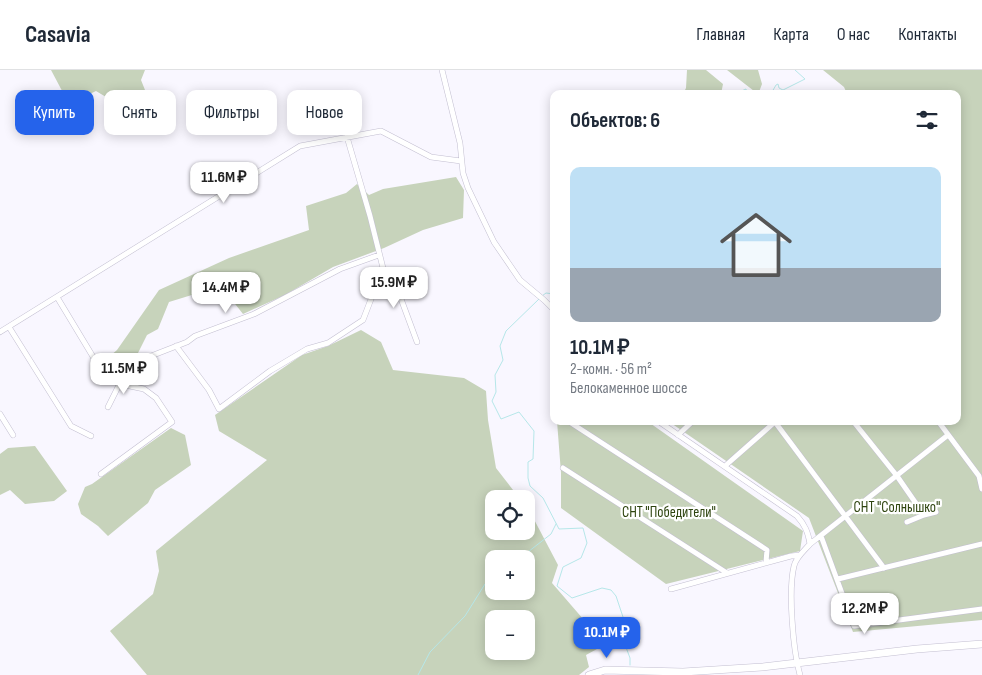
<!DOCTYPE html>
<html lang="ru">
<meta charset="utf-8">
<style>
body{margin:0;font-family:"Sofia Sans Condensed",sans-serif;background:#f2f2f3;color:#1f2937;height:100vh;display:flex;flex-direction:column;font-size:19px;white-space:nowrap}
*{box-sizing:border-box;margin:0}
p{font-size:16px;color:#747a83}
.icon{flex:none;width:28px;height:28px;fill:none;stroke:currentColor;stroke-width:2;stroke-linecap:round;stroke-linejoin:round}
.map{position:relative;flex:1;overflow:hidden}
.details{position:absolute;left:550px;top:20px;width:411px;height:335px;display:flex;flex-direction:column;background:#fff;border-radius:10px;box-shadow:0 2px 12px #0003}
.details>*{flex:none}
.banner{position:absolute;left:15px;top:20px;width:460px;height:45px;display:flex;gap:10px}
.buttons{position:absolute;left:485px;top:420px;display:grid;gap:10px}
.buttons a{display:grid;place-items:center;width:50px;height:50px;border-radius:10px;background:#fff;box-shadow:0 2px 12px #0003;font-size:25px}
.price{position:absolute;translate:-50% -42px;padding:0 11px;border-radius:10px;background:#fff;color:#222;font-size:16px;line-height:32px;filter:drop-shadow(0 1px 2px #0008)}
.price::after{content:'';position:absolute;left:50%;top:30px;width:15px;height:11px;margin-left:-8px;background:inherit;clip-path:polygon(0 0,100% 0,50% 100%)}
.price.selected{background:#2563eb;color:#fff}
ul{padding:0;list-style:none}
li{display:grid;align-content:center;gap:10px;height:265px;padding:0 20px}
li span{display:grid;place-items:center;height:155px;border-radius:10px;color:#555}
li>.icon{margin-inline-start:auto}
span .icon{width:90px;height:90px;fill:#fffc;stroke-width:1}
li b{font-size:21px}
h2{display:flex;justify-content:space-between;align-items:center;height:60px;padding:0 20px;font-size:21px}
.pill{padding:0 18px;border-radius:10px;background:#fff;box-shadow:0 2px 12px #0003;font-size:18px;line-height:45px}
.pill.selected{background:#2563eb;color:#fff}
header{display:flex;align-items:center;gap:30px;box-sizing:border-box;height:70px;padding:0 25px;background:#fff;border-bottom:1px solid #e0e1e3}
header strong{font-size:24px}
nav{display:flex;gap:28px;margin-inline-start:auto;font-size:18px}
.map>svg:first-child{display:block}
.green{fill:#c7d3bb;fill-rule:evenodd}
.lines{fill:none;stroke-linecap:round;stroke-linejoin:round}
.stream{stroke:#b6e7e9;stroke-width:1}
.minor-casing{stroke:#c3bfd1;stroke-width:6}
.major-casing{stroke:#c3bfd1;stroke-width:8}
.minor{stroke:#fff;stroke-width:5}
.major{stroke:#fff;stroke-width:7}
.labels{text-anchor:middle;stroke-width:4.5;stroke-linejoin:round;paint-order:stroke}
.park-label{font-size:15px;fill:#2e440f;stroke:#fff}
</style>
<header>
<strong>Casavia</strong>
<nav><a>Главная</a><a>Карта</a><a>О нас</a><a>Контакты</a></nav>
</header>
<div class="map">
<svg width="982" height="605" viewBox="0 0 982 605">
<rect width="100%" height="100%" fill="#f9f7ff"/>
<path class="green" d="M51 0H145L141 10 161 60 96 21 69 34Z
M687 0H706L723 14 721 24H683L686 18Z
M727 0H758L762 14 759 22 754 21Z
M823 0H982V550L853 562 809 448 668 351H958V24H847L844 17Z
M456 107 464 120 463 148 423 160 384 178 333 197 285 225 243 244 221 216 169 232 158 259 147 265 137 285 123 291 118 300 108 301 103 292 117 280 159 220 229 188 309 160 306 136 346 123 357 114 369 125 383 119Z
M361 260 381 272 393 300 464 308 486 321 488 350 496 398 520 429H494V461H526V437L528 438 558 495 552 513 603 572 597 579 586 585 589 597 579 605H147L110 561 153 524 159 501 156 481 267 390 219 361 215 345 302 285 328 276ZM494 489H526V521H494ZM494 549H526V581H494Z
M557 351H647L803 461 800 481 666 514 561 438V403Z
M171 358 185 365 191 395 155 420 148 433 108 466 98 456 81 444 78 434 85 417 92 414Z
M35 376 67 421 54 431 25 434 10 420 0 425V384L8 378Z"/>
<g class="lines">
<path class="stream" d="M735 24 746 19 747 24
M768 24 772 22 776 15 778 14 779 18 783 20 805 9 795 0
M542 226 546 223 554 224
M539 229 506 261 500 276 503 290 495 305 496 322 492 331 501 349 519 342 534 361 533 389 528 392V408L530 416 543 428 559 459 583 458 587 473 581 488 563 497 557 516 572 528 602 518 611 520 616 526 625 553 624 572 630 588V595
M519 489 551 464 556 454
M418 605 430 582 465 546 485 514 494 507"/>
<defs>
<path id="minor" d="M442 0 460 73 463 103 468 118 494 172 520 210 544 230 554 240
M383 198 394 210 417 272
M57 227 101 300 118 307 125 315 144 319 156 328 172 352 101 404
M9 257 71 356 91 366
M0 262 300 76 381 61 431 87 461 91
M176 276 209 320 219 339 270 301 307 279 328 273 363 250 383 198 370 146 347 67
M108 337 119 315 118 307 133 293 187 272 195 266 254 244 340 199 379 185
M0 344 13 365
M568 351 767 480 766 492
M658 351 797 446C805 455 808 462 810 474 804 481 796 487 794 496 788 521 793 580 800 605
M853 351 897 406 924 445
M938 351 979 406 982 419
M775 352 884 498
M678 365 693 351
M725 396 776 351
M563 398 727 503
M907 452 924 445 936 442
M821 466 854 556 982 539
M810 474 948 365
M838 509 982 474
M671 519 791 486 800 485"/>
<path id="major" d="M589 605 605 600 683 602 762 597 917 579 982 574"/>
</defs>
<use href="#minor" class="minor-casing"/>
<use href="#major" class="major-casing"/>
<use href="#minor" class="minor"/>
<use href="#major" class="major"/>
</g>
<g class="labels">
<g class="park-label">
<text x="897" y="442">СНТ "Солнышко"</text>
<text x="669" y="447">СНТ "Победители"</text>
</g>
</g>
</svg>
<div class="buttons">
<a><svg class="icon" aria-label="locate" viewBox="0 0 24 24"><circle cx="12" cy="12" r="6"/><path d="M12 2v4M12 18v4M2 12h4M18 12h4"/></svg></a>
<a>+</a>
<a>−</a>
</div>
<b class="price" style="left:224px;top:134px">11.6M ₽</b>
<b class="price" style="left:394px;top:239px">15.9M ₽</b>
<b class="price" style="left:226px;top:244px">14.4M ₽</b>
<b class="price" style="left:124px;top:325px">11.5M ₽</b>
<b class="price" style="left:865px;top:565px">12.2M ₽</b>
<b class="price selected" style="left:607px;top:589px">10.1M ₽</b>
<div class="banner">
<a class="pill selected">Купить</a>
<a class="pill">Снять</a>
<a class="pill">Фильтры</a>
<a class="pill">Новое</a>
</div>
<section class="details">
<h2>Объектов: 6<svg class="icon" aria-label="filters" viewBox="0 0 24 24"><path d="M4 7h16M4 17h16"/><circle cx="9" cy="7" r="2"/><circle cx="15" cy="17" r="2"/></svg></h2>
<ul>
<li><span style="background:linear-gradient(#bfe0f5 65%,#9aa5b1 0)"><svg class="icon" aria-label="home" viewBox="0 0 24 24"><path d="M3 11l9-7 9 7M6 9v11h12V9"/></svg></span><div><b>10.1M ₽</b><p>2-комн. · 56 m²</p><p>Белокаменное шоссе</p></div></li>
</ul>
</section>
</div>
